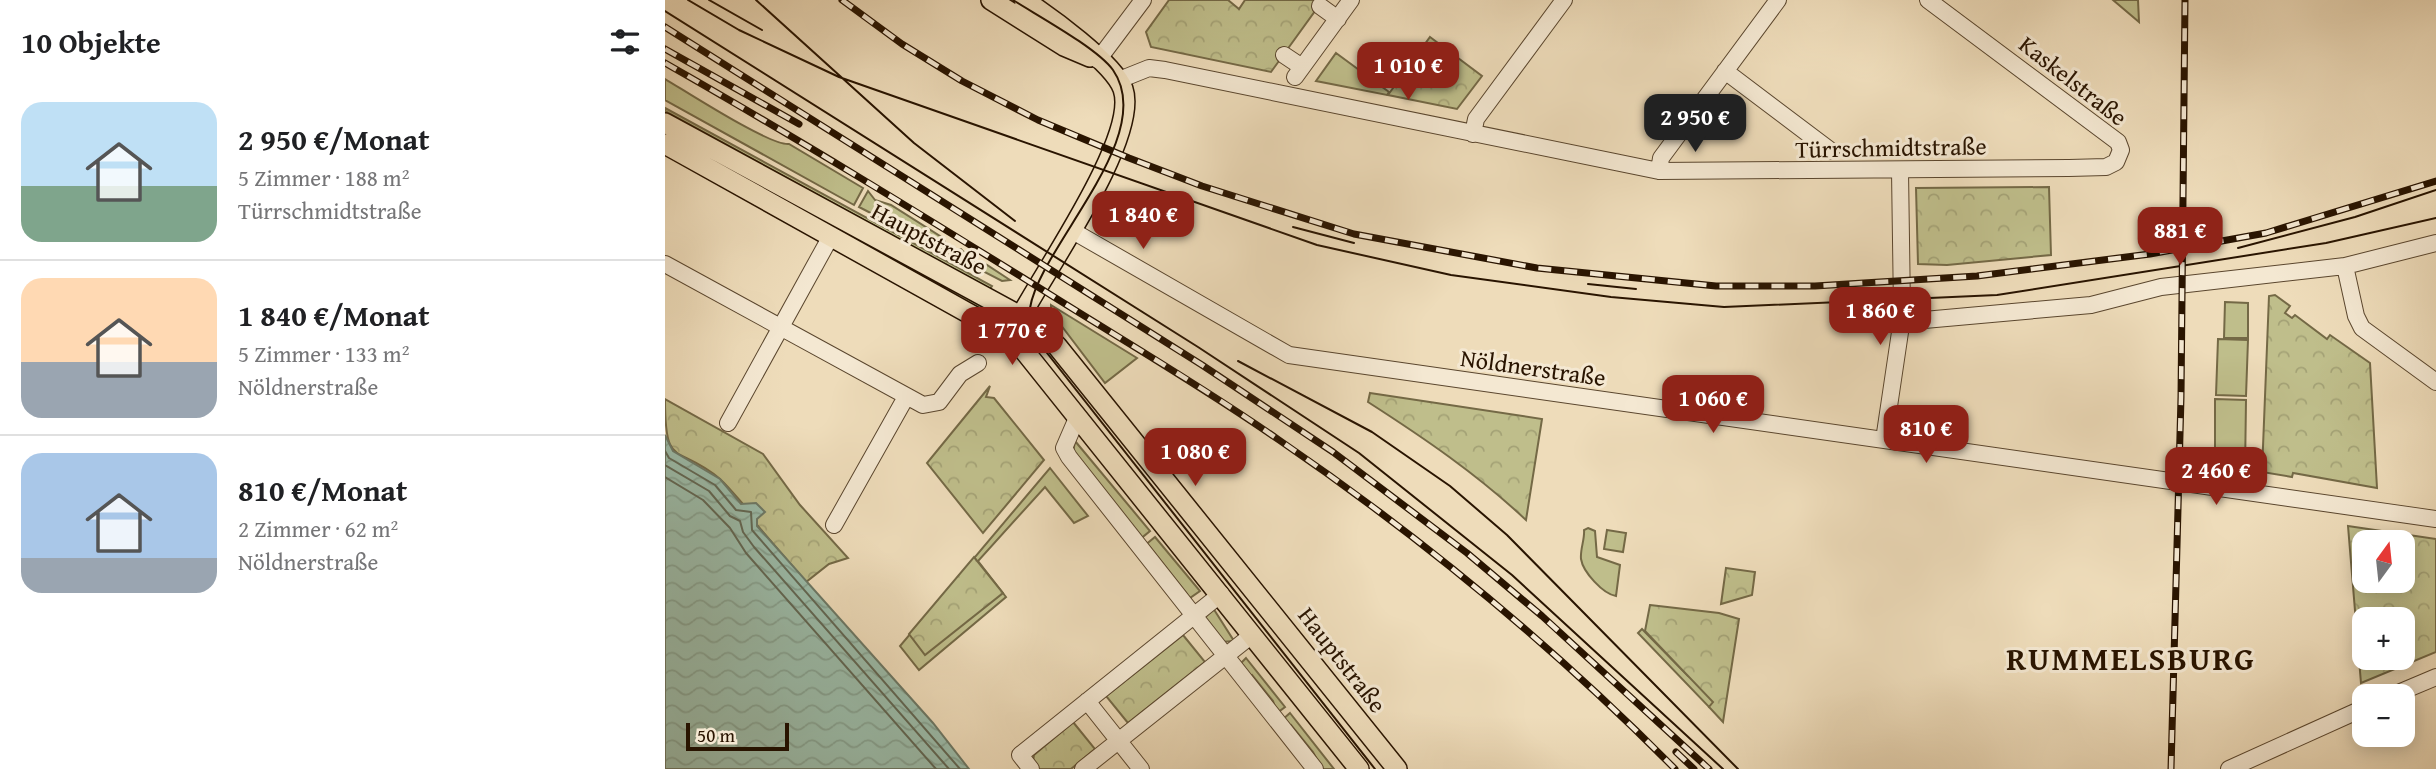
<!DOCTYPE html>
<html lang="de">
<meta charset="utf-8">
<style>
body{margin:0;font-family:"Gentium Book Plus",serif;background:#f6f6f6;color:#202124;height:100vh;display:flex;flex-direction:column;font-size:26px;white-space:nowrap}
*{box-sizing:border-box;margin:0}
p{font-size:23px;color:#757577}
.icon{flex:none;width:38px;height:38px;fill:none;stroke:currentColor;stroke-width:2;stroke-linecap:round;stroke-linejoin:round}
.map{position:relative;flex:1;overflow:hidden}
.side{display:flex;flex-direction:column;background:#fff;width:665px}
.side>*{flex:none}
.needle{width:46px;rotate:15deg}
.controls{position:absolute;left:1687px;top:530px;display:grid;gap:14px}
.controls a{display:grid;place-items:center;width:63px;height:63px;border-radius:14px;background:#fff;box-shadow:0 4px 18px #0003;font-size:35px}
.scale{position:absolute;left:21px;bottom:18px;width:103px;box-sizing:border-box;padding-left:7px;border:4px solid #291400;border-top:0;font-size:19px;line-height:24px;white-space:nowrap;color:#291400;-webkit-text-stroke:5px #f4e8d2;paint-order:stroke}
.price{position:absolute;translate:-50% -60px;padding:0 16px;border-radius:14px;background:#8f2418;color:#fff;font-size:23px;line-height:46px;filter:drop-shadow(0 2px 4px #0008)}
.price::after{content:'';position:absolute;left:50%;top:42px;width:21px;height:16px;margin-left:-10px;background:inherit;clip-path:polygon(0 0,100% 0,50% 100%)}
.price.selected{background:#222;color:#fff}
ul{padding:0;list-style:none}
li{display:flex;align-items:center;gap:21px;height:175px;padding:0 21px}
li+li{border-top:2px solid #e0e0e0}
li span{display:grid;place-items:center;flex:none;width:196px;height:140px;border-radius:21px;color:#555}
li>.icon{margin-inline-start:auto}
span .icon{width:84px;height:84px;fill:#fffc;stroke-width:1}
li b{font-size:30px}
h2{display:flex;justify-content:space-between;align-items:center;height:84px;padding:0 21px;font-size:30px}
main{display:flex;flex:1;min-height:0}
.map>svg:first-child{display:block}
.green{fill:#bfbe8b;stroke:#746946;stroke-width:2}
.park{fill:url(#park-crowns);stroke:#746946;stroke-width:2;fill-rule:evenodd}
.water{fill:url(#water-waves);stroke:#6d7966;stroke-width:2}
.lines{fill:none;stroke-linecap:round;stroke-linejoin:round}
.shore{stroke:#626855;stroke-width:2}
.minor-casing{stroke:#5a462e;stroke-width:18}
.major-casing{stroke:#291400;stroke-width:22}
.minor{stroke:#f4e8d2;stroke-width:16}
.major{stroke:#eedcba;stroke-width:19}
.tram{stroke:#291400;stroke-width:2}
.rail-casing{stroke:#291400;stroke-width:7}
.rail{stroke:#f4e8d2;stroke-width:4.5;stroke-dasharray:13;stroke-linecap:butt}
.labels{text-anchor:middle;stroke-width:6;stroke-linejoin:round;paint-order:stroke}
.street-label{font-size:24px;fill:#291400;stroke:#f4e8d2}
.district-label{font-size:32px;font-weight:bold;letter-spacing:2px;fill:#291400;stroke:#f4e8d2}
</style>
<main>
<section class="side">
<h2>10 Objekte<svg class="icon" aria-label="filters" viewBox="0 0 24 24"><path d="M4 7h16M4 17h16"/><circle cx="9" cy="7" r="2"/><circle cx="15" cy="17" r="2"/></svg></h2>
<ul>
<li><span style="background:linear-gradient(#bfe0f5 60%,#7fa58c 0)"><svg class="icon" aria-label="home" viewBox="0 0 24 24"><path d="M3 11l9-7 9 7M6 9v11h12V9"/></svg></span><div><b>2 950 €/Monat</b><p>5 Zimmer · 188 m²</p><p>Türrschmidtstraße</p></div></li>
<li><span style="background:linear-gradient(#ffd9b3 60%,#9aa5b1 0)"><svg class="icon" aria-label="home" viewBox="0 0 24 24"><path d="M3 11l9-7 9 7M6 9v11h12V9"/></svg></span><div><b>1 840 €/Monat</b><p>5 Zimmer · 133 m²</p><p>Nöldnerstraße</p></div></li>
<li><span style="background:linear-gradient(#a9c7e8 75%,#9aa5b1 0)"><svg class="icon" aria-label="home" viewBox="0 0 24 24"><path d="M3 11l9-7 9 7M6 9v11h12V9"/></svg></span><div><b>810 €/Monat</b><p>2 Zimmer · 62 m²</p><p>Nöldnerstraße</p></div></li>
</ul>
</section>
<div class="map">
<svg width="1771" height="769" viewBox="0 0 1771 769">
<defs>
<pattern id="park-crowns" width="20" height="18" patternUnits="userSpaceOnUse" patternTransform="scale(1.75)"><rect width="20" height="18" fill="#bfbe8b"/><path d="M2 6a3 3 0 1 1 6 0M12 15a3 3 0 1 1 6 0" fill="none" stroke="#a4a276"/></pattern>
<pattern id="water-waves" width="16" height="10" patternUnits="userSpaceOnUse" patternTransform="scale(1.75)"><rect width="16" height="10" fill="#9bbcaa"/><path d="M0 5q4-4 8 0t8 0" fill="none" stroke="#86a190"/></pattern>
</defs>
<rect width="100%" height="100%" fill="#eedcba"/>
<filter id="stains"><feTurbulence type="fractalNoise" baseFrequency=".00286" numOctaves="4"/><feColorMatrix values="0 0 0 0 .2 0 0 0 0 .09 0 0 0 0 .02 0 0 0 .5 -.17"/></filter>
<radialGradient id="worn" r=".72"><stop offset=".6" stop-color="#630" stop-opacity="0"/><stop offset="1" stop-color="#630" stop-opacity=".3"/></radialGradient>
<path class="green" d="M671 53 724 92 722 95 651 81Z
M0 79C22 92 105 146 124 144L198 188 189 205 0 100Z
M0 108 327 286 325 289 0 111Z
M0 130 322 306 319 311 0 137Z
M203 191 210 200 226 205 278 238 281 244 290 250 296 249 306 260 322 265 345 280 337 281 194 207Z
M1560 302 1583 303V338H1559Z
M386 305 472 358 440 383 386 312Z
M1553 339 1583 340 1581 396 1551 395Z
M1550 399 1581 400 1580 472 1550 466Z
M410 441 485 531 474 540 408 453Z
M385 468 423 516 409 523 380 487 313 561 341 597 254 670 235 646Z
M923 528 930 531 932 557 955 565 951 596C938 594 918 572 916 559 915 549 920 539 919 530Z
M942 530 961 533 958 552 939 549Z
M490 537 535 591 522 600V594L484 546H479Z
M548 608 569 641 556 642 540 618Z
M977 629 1023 676 1058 695 1044 707 973 633Z
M581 658 620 707 612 713 608 701 587 675 584 676 574 665Z
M625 713 669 769H657L648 752 626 725 623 726 617 720Z"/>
<path class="park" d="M504 0H563L574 9 580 0H658L606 72 486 47 481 32Z
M1448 0H1473L1474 22Z
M765 37 817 76 792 109 723 95Z
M1384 187 1386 255 1282 265 1253 264 1251 188Z
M1610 295 1625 306 1620 313 1627 318 1630 315 1662 339 1665 335 1705 363 1712 488 1628 473 1627 477 1597 472 1604 296Z
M325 386 321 397 329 398 379 460 318 533 262 463Z
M705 393 877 419 861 520C812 474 759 438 703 402Z
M0 399 98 454 135 505 183 558 164 564 141 582 92 525V519C79 507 68 491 55 479 12 443 0 471 0 399Z
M1683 526 1771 539V652L1696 683ZM1699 542H1738V581H1699ZM1699 620H1738V658H1699Z
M309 557 338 593 260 655 244 634Z
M1061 568 1090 572 1087 595 1056 604Z
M985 605 1054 613 1074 619 1058 722 1044 707 1048 702 980 631Z
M518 635 540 662 463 723 441 696Z
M408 722 430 749 406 769H374L368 761 369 755Z"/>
<path class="water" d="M0 435 8 451 55 479 76 504 91 503 100 512 92 519V526L268 723 304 769H0Z"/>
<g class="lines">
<path class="shore" d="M0 451 4 458 50 485 71 510 86 512 87 530 295 769
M0 465 44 491 65 516 75 521 78 532 89 547 284 769
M0 477 38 500 65 528 81 553 271 769"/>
<defs>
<path id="minor" d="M655 6 673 19
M619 55 637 67
M433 60 478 0
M1060 71 1166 151
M630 77 686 0
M454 80 484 68 500 70 994 171 1404 168 1441 167 1451 162 1456 150 1453 142 1263 0
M808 134 811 119 899 0
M994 171 996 158 1113 0
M1235 171 1237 309
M406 230 624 355 1771 519
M0 264 258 405 274 402 295 374 313 363
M1680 266 1691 316 1697 328 1771 382
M1237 322 1426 305 1496 287 1680 266 1771 243
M412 418 399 448 404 457 650 769
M63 423 166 236
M1219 440 1238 312
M169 525 241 397
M1726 696 1771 677
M422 701 476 769
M366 769 355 755 556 594
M418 769 587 635
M1564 769 1699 708"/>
<path id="major" d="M326 0 399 46 425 57
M0 123 370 324 392 346 732 769
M0 144 312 318 357 348 694 769
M351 325C375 277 475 138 458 89 449 63 383 16 359 0"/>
</defs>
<use href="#minor" class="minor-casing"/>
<use href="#major" class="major-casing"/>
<use href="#minor" class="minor"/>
<use href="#major" class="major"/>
<path class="tram" d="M23 0 74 30 174 77 652 245 786 275 946 297 1059 307 1332 295 1661 243 1771 218
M44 0 97 30
M91 0 249 143 350 221
M348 0C373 16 432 48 448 70 494 136 375 246 365 308 364 320 367 329 371 339L710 769
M0 11 533 347 694 453 847 575 1058 769
M628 227 689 243
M1573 248 1690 217 1771 190
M923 284 971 289
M573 361 707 432 785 486 842 535 1073 769"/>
<defs>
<path id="rail" d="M177 0 237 44 297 81 373 120 464 158 537 186 689 234 872 268 1051 286H1150L1312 276 1485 254 1601 233 1771 181
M0 27 537 365 668 452 802 553 877 616 1044 769
M0 49 134 124
M0 63C132 138 260 217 389 297 464 344 541 389 614 440 756 537 889 647 1010 769
M1011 752 1029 769
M1506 769 1516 397 1520 0"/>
</defs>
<use href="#rail" class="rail-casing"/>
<use href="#rail" class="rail"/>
</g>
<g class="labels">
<g class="street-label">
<text transform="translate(1408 81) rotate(38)" y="8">Kaskelstraße</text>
<text transform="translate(1226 148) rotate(-1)" y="8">Türrschmidtstraße</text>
<text transform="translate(264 239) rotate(28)" y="8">Hauptstraße</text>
<text transform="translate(868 368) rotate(8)" y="8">Nöldnerstraße</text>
<text transform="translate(677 660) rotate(52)" y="8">Hauptstraße</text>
</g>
<g class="district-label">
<text x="1466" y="670">RUMMELSBURG</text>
</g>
</g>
<rect width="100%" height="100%" filter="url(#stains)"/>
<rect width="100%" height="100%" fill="url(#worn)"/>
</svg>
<div class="controls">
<a><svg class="needle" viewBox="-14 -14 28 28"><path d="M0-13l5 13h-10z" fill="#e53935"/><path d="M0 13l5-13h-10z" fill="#757577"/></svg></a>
<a>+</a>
<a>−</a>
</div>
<div class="scale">50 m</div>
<b class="price" style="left:743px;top:102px">1 010 €</b>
<b class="price selected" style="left:1030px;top:154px">2 950 €</b>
<b class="price" style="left:478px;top:251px">1 840 €</b>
<b class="price" style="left:1515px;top:267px">881 €</b>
<b class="price" style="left:1215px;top:347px">1 860 €</b>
<b class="price" style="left:347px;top:367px">1 770 €</b>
<b class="price" style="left:1048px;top:435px">1 060 €</b>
<b class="price" style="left:1261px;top:465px">810 €</b>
<b class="price" style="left:530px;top:488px">1 080 €</b>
<b class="price" style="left:1551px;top:507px">2 460 €</b>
</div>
</main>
